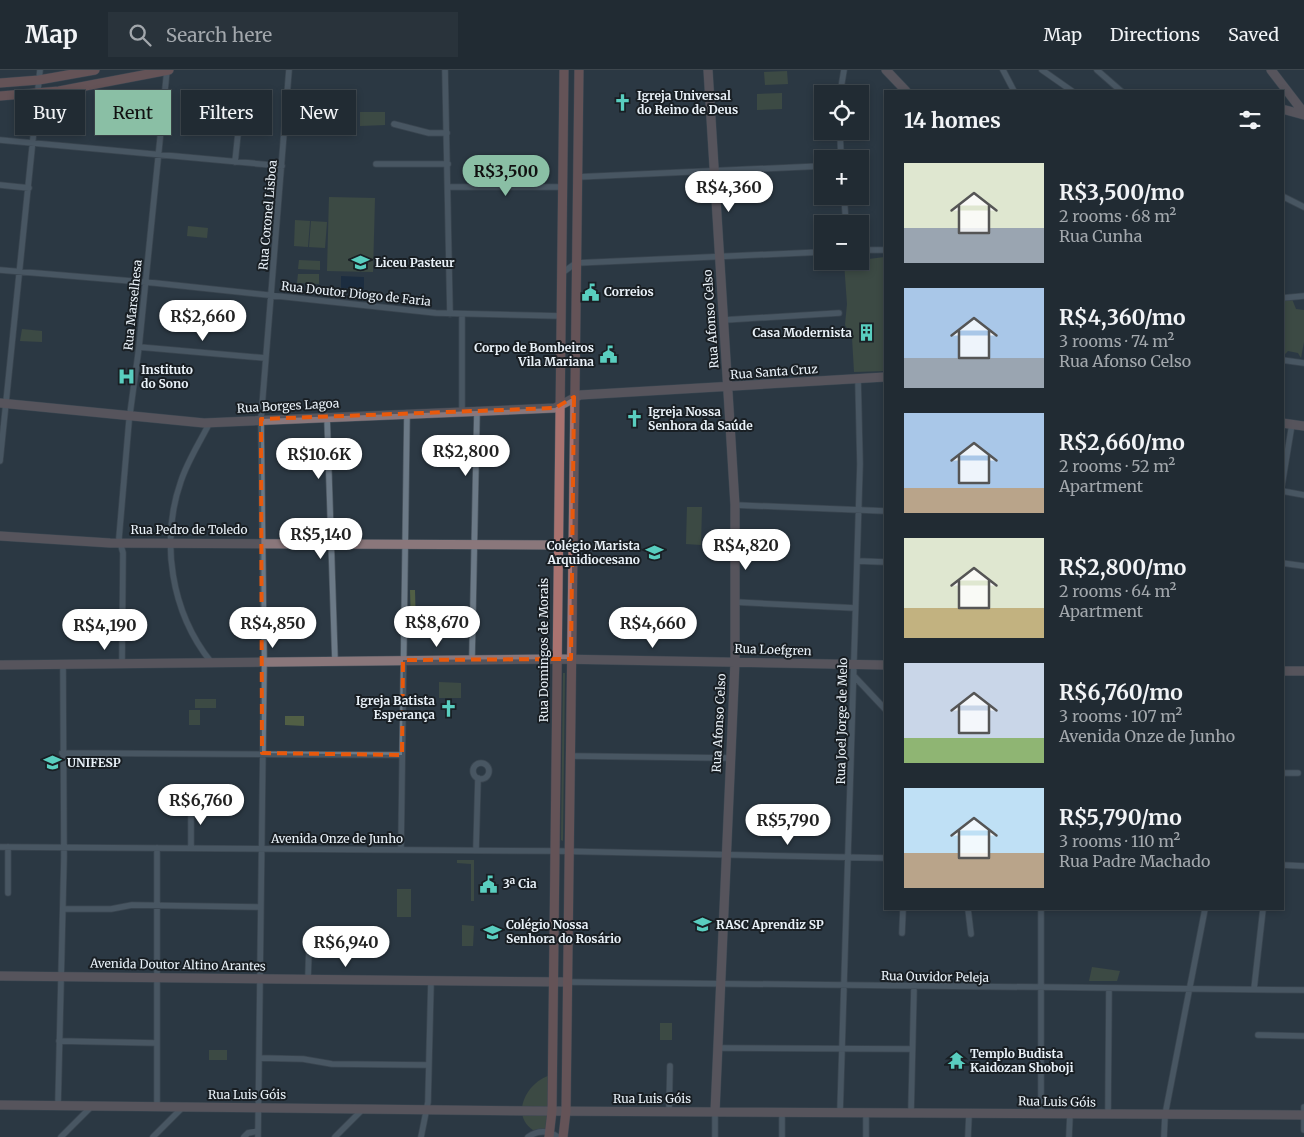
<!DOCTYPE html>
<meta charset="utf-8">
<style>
body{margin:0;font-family:Merriweather,serif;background:#29333b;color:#f1f3f6;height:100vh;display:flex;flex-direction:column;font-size:19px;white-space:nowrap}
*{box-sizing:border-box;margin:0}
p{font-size:16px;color:#a2a7ac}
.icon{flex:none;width:28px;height:28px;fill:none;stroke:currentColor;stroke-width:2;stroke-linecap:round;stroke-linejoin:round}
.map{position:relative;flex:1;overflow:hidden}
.side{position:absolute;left:884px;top:20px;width:400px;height:820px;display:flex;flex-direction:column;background:#212b33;border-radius:0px;box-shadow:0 2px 8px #0003,0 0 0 1px #3e474e}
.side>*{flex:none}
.hud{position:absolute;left:15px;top:20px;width:475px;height:45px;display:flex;gap:10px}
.controls{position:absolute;left:814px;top:15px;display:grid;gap:10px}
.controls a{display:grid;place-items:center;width:55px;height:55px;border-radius:0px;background:#212b33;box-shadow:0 2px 8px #0003,0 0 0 1px #3e474e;font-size:25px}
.price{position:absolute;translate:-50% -42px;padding:0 11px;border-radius:18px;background:#fff;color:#222;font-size:16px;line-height:32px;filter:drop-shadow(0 1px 2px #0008)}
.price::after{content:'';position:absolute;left:50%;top:30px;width:15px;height:11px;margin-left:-8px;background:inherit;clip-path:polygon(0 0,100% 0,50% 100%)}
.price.current{background:#8abfa5;color:#111}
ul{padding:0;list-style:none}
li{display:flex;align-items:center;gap:15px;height:125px;padding:0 20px}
li span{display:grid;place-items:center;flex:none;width:140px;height:100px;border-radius:0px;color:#555}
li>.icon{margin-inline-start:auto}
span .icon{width:60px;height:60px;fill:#fffc;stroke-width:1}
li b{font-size:21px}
h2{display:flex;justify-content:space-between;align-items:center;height:60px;padding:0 20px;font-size:21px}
.pill{padding:0 18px;border-radius:0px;background:#212b33;box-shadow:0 2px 8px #0003,0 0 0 1px #3e474e;font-size:18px;line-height:45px}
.pill.current{background:#8abfa5;color:#111}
header{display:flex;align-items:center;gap:30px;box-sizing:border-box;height:70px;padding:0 25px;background:#212b33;border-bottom:1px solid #3e474e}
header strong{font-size:24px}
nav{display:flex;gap:28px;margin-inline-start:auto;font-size:18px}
.search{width:350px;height:45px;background:#29333b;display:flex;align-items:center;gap:12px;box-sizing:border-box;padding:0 18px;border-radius:0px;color:#a2a7ac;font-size:19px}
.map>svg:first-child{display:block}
.green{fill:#515f45}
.water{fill:#0b203d}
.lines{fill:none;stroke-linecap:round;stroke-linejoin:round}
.street-casing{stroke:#4b5660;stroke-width:7}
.secondary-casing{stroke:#4b5660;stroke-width:10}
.primary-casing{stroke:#4b5660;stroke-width:10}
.street{stroke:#6c7a87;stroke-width:5.5}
.secondary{stroke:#8a777b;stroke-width:9}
.primary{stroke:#a97370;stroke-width:9}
.marked{fill:none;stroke:#e8590c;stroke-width:4;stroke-dasharray:10 6;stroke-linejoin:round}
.labels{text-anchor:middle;stroke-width:4;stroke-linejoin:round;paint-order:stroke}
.poi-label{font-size:12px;font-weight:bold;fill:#e9f1f8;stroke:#191f24;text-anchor:start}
.street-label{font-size:12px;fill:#e9f1f8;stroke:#191f24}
</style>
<header>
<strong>Map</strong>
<div class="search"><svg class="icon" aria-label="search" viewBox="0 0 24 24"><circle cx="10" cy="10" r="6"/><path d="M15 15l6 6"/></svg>Search here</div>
<nav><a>Map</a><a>Directions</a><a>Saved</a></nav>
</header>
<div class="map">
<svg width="1304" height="1067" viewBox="0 0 1304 1067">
<rect width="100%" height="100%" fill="#2c3944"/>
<path class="green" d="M787 1 788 14 765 15 764 2Z
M782 23V39L757 40V24Z
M360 42H385V55L360 56Z
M329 127 375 128 373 202 327 201Z
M295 150 310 151 308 177 294 176Z
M311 151 327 152 325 178 309 177Z
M188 156 208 158 207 168 187 166Z
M885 187V301L854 302 852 267 845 255 847 234 844 192Z
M299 190 320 191V200L298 199Z
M298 204H319V214L297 213Z
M1283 225 1292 229 1296 239 1304 240V272L1301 288 1298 283 1288 281 1285 284 1284 294H1283Z
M22 259 42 261V272L20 271Z
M687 437H702L701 475 686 474Z
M410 520H415L416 557H411Z
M563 603H565L563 771 561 770Z
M439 612 461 613V628H439Z
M195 629H216V638H195Z
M189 640H200V655H189Z
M285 646H304V656L285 655Z
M457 790H474V831H471V794L457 793Z
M397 819H411V847H397Z
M462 855 474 856 473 876H462Z
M1092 897 1120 901 1117 911H1089Z
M660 953H672V970H660Z
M209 980H227V990H209Z
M548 1006V1059L533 1060C510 1045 527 1013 548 1006Z"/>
<path class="water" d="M341 206 364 207V219L341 218Z"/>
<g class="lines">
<defs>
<path id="street" d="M445 0 450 244
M1003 0 1014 21
M1042 0 1072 21
M1097 0 1121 21
M840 24 844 0
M224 50 235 51 239 54 235 92
M394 54 429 63H447
M840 61 841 89
M0 70 282 96
M376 94H448
M577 107 822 96
M0 115 29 118
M448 117H563
M844 126 846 154
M1282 126 1304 137
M860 180H885
M0 200 155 213 436 243 561 246
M562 203 576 193 822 182
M1282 228 1304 226
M724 250 839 243
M139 277 265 288
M1282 290 1304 293
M462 341V245
M327 346 335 591
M210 352C200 372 188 390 181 411 160 471 171 542 211 592
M0 391 40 0
M1282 415 1292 354
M1282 421 1304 425
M735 435 885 441
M857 491 885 492
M1282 493 1304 496
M734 532 855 538
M472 589 477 340
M122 592 123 483 119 468 129 351 139 277 167 0
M854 606 885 639
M62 683 402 685
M570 686 730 688
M473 701a8 8 0 1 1 16 0a8 8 0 1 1-16 0Z
M1282 703H1298
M191 733V778
M0 777 555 781 885 788
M8 777V823
M157 778V1037
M401 779 407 343
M476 780 478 708
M1282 795 1304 796
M63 839H111L132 835 260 837
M968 839 971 864
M1041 839V1044
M902 863 903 839
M308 909 309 877
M567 912 1304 920
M1254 919 1263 839
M1258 965 1304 966
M59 971 156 973
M718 978 912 979
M259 988 303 989 332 994 428 995
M58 1035 64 787 63 594
M1304 1037V1060
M669 1042 670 996
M840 1043 860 394 858 309
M911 1043 914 917
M1108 1045 1109 918
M61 1067 92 1036
M153 1067 183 1037
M244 1067 248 1063 258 1061
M258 1067 264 591 261 349 289 0
M335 1067 363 1039
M421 1067 428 1032 431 911
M528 1067C538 1060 548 1060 558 1067
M715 1067V1042
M782 1067V1043
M866 1067V1043
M968 1067 969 1044
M1069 1067 1070 1044
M1164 1067 1165 1045 1205 839"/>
<path id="secondary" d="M708 0 735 435V592L715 1042
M886 0 906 21
M1271 0 1304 43
M1282 39 1304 45
M0 333 204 353 555 338 580 325 885 307
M1282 353 1304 356
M0 466 110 473 558 475
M0 595 557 589 885 595
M1282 601H1304
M0 906 567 912
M0 1035 538 1041 1304 1045"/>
<path id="primary" d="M0 13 39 10 95 0
M0 26 59 21 169 0
M549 1067 552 1041 564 0
M563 1067 566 1041 579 0"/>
</defs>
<use href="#street" class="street-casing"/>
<use href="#secondary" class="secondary-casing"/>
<use href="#primary" class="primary-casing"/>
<use href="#street" class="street"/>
<use href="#secondary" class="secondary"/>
<use href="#primary" class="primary"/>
</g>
<path d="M0 0H1304V1067H0ZM574 327 571 589 403 590 402 685 262 683 261 349 555 338Z" fill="#2c3944" fill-opacity=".55" fill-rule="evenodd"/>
<path class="marked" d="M574 327 571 589 403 590 402 685 262 683 261 349 555 338Z"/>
<defs>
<symbol id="church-bare" viewBox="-9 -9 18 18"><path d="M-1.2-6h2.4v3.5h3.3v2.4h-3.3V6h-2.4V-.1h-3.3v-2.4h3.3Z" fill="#59cebf" stroke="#191f24" stroke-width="2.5" paint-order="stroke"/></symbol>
<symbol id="school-bare" viewBox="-9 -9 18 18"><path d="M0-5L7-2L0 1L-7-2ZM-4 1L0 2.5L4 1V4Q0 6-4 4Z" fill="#59cebf" stroke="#191f24" stroke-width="2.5" paint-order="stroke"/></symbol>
<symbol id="civic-bare" viewBox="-9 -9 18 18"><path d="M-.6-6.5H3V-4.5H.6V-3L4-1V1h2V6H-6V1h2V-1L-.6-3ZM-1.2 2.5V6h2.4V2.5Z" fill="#59cebf" stroke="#191f24" stroke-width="2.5" paint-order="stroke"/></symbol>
<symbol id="building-bare" viewBox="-9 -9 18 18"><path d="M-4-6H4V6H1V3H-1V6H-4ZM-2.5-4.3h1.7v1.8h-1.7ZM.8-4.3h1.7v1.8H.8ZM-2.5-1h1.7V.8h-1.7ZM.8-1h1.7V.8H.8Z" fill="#59cebf" stroke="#191f24" stroke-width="2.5" paint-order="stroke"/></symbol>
<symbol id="hospital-bare" viewBox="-9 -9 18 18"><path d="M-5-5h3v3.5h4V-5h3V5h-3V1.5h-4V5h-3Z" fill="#59cebf" stroke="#191f24" stroke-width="2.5" paint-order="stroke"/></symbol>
<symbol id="university-bare" viewBox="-9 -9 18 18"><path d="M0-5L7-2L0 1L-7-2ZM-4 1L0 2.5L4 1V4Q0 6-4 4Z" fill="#59cebf" stroke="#191f24" stroke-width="2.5" paint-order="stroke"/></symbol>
<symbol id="temple-bare" viewBox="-9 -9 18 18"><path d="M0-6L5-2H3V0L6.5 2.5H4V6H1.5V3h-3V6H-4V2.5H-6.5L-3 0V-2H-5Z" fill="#59cebf" stroke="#191f24" stroke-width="2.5" paint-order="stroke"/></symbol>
</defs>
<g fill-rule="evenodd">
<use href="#church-bare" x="610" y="20" width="25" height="25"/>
<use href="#school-bare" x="348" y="180" width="25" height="25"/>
<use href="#civic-bare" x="578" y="210" width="25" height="25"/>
<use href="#building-bare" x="854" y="250" width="25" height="25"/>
<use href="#civic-bare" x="596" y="272" width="25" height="25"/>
<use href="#hospital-bare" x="114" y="294" width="25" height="25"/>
<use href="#church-bare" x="622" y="336" width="25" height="25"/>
<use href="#school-bare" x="642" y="470" width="25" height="25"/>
<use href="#church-bare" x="436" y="626" width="25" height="25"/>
<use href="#university-bare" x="40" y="680" width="25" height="25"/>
<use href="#civic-bare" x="476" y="802" width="25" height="25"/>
<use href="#university-bare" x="690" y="842" width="25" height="25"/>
<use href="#school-bare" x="480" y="850" width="25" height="25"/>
<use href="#temple-bare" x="944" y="978" width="25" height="25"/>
</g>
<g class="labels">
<g class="poi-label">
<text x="637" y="30">Igreja Universal<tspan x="637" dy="14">do Reino de Deus</tspan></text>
<text x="375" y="197">Liceu Pasteur</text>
<text x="604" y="226">Correios</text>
<text x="852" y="267" text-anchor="end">Casa Modernista</text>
<text x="594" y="282" text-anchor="end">Corpo de Bombeiros<tspan x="594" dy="14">Vila Mariana</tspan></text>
<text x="141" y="304">Instituto<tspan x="141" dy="14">do Sono</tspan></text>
<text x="648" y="346">Igreja Nossa<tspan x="648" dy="14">Senhora da Saúde</tspan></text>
<text x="640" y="480" text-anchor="end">Colégio Marista<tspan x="640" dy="14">Arquidiocesano</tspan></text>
<text x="435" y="635" text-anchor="end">Igreja Batista<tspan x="435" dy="14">Esperança</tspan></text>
<text x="67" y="697">UNIFESP</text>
<text x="503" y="818">3ª Cia</text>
<text x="506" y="859">Colégio Nossa<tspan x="506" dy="14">Senhora do Rosário</tspan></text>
<text x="716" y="859">RASC Aprendiz SP</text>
<text x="970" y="988">Templo Budista<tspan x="970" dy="14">Kaidozan Shoboji</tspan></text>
</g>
<g class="street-label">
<text transform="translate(268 145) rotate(-85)" y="4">Rua Coronel Lisboa</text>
<text transform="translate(356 224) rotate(6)" y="4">Rua Doutor Diogo de Faria</text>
<text transform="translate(133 235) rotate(-84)" y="4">Rua Marselhesa</text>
<text transform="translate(711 249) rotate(-94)" y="4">Rua Afonso Celso</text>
<text transform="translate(774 302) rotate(-4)" y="4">Rua Santa Cruz</text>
<text transform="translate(288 336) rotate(-3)" y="4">Rua Borges Lagoa</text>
<text x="189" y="464">Rua Pedro de Toledo</text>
<text transform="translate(544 580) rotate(-90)" y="4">Rua Domingos de Morais</text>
<text transform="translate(773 580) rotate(2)" y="4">Rua Loefgren</text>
<text transform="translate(842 651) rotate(-89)" y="4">Rua Joel Jorge de Melo</text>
<text transform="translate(719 653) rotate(-87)" y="4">Rua Afonso Celso</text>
<text x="337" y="773">Avenida Onze de Junho</text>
<text transform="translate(178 895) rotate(1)" y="4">Avenida Doutor Altino Arantes</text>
<text transform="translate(935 907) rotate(1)" y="4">Rua Ouvidor Peleja</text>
<text x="247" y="1029">Rua Luis Góis</text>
<text x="652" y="1033">Rua Luis Góis</text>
<text transform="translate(1057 1032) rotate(1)" y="4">Rua Luis Góis</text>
</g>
</g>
</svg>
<div class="controls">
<a><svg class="icon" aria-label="locate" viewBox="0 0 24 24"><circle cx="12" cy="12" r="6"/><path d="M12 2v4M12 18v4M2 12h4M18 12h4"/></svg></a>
<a>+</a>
<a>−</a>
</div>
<b class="price current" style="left:506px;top:127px">R$3,500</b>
<b class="price" style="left:729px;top:143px">R$4,360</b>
<b class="price" style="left:203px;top:272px">R$2,660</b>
<b class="price" style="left:466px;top:407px">R$2,800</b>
<b class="price" style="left:319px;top:410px">R$10.6K</b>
<b class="price" style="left:321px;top:490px">R$5,140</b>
<b class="price" style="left:746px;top:501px">R$4,820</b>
<b class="price" style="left:437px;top:578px">R$8,670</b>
<b class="price" style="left:273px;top:579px">R$4,850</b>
<b class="price" style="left:653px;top:579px">R$4,660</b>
<b class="price" style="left:105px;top:581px">R$4,190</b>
<b class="price" style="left:201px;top:756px">R$6,760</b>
<b class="price" style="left:788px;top:776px">R$5,790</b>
<b class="price" style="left:346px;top:898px">R$6,940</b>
<div class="hud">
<a class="pill">Buy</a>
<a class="pill current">Rent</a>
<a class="pill">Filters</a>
<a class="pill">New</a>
</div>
<section class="side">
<h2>14 homes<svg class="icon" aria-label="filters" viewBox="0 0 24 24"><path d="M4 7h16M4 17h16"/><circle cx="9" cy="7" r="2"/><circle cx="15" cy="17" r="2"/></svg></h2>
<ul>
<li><span style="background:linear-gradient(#dfe7d0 65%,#9aa5b1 0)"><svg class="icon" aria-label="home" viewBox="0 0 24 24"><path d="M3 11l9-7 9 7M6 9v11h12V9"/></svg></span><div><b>R$3,500/mo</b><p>2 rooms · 68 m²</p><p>Rua Cunha</p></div></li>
<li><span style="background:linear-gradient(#a9c7e8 70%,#9aa5b1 0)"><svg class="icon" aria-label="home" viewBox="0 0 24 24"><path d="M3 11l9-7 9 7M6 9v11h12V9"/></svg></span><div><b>R$4,360/mo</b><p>3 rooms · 74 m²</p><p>Rua Afonso Celso</p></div></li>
<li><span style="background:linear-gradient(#a9c7e8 75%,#b9a48a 0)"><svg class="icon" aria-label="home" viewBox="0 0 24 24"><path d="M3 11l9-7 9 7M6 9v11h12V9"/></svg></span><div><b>R$2,660/mo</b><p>2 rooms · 52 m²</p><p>Apartment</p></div></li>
<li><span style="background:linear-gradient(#dfe7d0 70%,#c2b280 0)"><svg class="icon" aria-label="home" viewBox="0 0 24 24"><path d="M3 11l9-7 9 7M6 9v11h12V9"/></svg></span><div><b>R$2,800/mo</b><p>2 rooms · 64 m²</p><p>Apartment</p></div></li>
<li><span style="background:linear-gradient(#c9d6e8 75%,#8fb573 0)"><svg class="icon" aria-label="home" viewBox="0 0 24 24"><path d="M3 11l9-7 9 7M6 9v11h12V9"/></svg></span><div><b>R$6,760/mo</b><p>3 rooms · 107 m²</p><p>Avenida Onze de Junho</p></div></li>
<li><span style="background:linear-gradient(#bfe0f5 65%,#b9a48a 0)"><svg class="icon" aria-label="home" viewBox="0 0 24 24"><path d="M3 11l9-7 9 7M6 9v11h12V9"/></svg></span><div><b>R$5,790/mo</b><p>3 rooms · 110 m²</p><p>Rua Padre Machado</p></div></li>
</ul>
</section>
</div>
